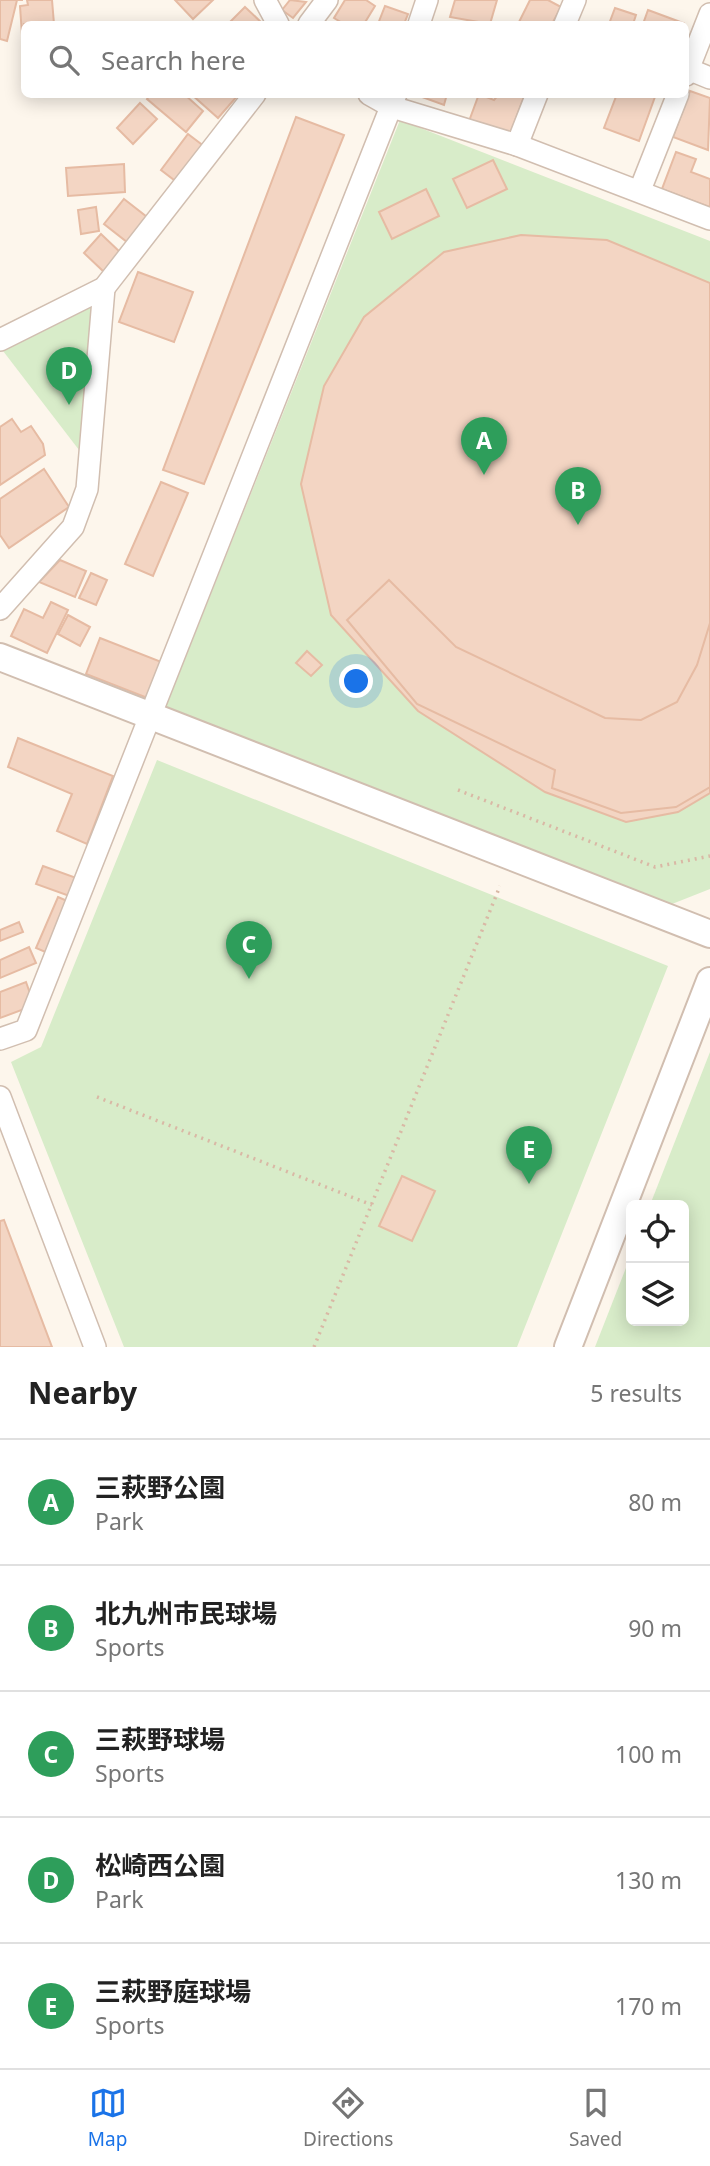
<!DOCTYPE html>
<html lang="en">
<head>
<meta charset="utf-8">
<style>
  :root { --surface:#fff; --page:#f6f6f6; --text:#222; --muted:#767676; --line:#e0e0e0; --accent:#1a73e8 }
  body { margin:0; font-family:"Noto Sans","Noto Sans JP",sans-serif; background:var(--page); color:var(--text) }
  .controls { position:absolute; right:21px; bottom:21px; display:grid; overflow:hidden; border-radius:10px; box-shadow:0 4px 18px #0003 }
  .controls button { width:63px; height:63px; display:grid; place-items:center; padding:0; border:0; border-bottom:2px solid var(--line); background:var(--surface); color:var(--text); font:35px sans-serif }
  .you { position:absolute; left:357px; top:682px; width:24px; height:24px; margin:-18px; border:5px solid #fff; border-radius:50%; background:#1a73e8; box-shadow:0 0 0 10px #1a73e833 }
  .badge { display:grid; place-items:center; width:46px; height:46px; border-radius:50%; background:var(--accent); color:#fff; font-size:23px; font-weight:700 }
  .pin { position:absolute; translate:-50% -58px; filter:drop-shadow(0 2px 4px #0008) }
  .pin::after { content:''; position:absolute; top:37px; width:24px; height:21px; background:inherit; clip-path:polygon(0 0,100% 0,50% 100%) }
  .list { margin:0; padding:0; list-style:none }
  h2 { display:flex; justify-content:space-between; align-items:center; height:91px; margin:0; padding:0 28px; font-size:30px }
  h2 small { font-size:23px; font-weight:400; color:var(--muted) }
  .list li { display:grid; grid-template-columns:46px 1fr auto; gap:21px; align-items:center; box-sizing:border-box; height:126px; padding:0 28px; border-top:2px solid var(--line) }
  .list b { display:block; font-size:26px; white-space:nowrap }
  .list p { margin:0; font-size:23px; white-space:nowrap; color:var(--muted) }
  .list em { font-size:23px; font-style:normal; color:var(--muted) }
  .icon { flex:none; width:38px; height:38px; fill:none; stroke:currentColor; stroke-width:2; stroke-linecap:round; stroke-linejoin:round }
  .map { position:relative; flex:none; width:710px; height:1347px; overflow:hidden }
  .search { position:absolute; background:var(--surface); box-shadow:0 4px 18px #0003; left:21px; right:21px; top:21px; height:77px; display:flex; align-items:center; gap:18px; box-sizing:border-box; padding:0 24px; border-radius:10px; color:var(--muted); font-size:26px }
  .sheet { height:721px; background:var(--surface) }
  nav { display:flex; justify-content:space-around; align-items:center; box-sizing:border-box; height:98px; border-top:2px solid var(--line); background:var(--surface); font-size:19px; color:var(--muted) }
  nav a { display:grid; justify-items:center; gap:4px }
  nav .on { color:var(--accent) }
  .map>svg:first-child { display:block }
  .green { fill:#d8ecc9 }
  .building { fill:#f3d5c3; stroke:#e6bba3; stroke-width:2 }
  .lines { fill:none; stroke-linecap:round; stroke-linejoin:round }
  .minor-casing { stroke:#d1beb0; stroke-width:24 }
  .tertiary-casing { stroke:#d1beb0; stroke-width:30 }
  .path { stroke:#d9b8a5; stroke-width:3.5; stroke-dasharray:2 5; stroke-linecap:butt }
  .minor { stroke:#fff; stroke-width:21 }
  .tertiary { stroke:#fff; stroke-width:26 }
</style>
</head>
<body>
<div class="map">
<svg width="710" height="1347" viewBox="0 0 710 1347">
  <rect width="100%" height="100%" fill="#fdf6ec"/>
  <!-- green -->
  <g class="green">
    <path d="M400 120 710 241V889L672 904 165 709Z"/>
    <path d="M104 288 89 463 0 347Z"/>
    <path d="M157 760 668 966 517 1347H124L11 1062 41 1047Z"/>
    <path d="M710 1052V1347H595L631 1255V1321H684V1205H650Z"/>
  </g>
  <!-- building -->
  <g class="building">
    <path d="M0 0H23H17L7 41 0 39Z"/>
    <path d="M27 0H52L54 24H24L22 35 20 6 28 5Z"/>
    <path d="M175 0H213L193 19Z"/>
    <path d="M290 0 306 2 293 18 282 10Z"/>
    <path d="M345 0H366L375 6 364 24H344L334 18Z"/>
    <path d="M455 0H497L490 24 450 17Z"/>
    <path d="M530 0H548L561 7 552 24H518Z"/>
    <path d="M385 6 408 14 404 24H378Z"/>
    <path d="M245 7 263 24H228Z"/>
    <path d="M615 8 636 15 633 24H609Z"/>
    <path d="M648 10 683 23 682 24H643Z"/>
    <path d="M690 91 710 98 708 150 673 137Z"/>
    <path d="M151 94H184L203 111 186 132 147 99Z"/>
    <path d="M191 94H239L218 118Z"/>
    <path d="M414 94H447L444 105Z"/>
    <path d="M479 94 494 100 499 94H525L508 140 468 124Z"/>
    <path d="M617 94H656L639 141 604 128Z"/>
    <path d="M140 103 157 119 133 144 117 128Z"/>
    <path d="M296 117 344 135 204 484 163 470Z"/>
    <path d="M188 134 205 147 178 183 161 170Z"/>
    <path d="M676 152 696 159 691 172 710 179V207L662 189Z"/>
    <path d="M493 160 507 189 467 208 453 179Z"/>
    <path d="M124 164 125 192 68 196 66 168Z"/>
    <path d="M426 189 439 216 392 239 379 212Z"/>
    <path d="M124 199 147 217 127 242 104 224Z"/>
    <path d="M96 207 99 231 81 234 78 210Z"/>
    <path d="M101 234 121 253 104 272 84 253Z"/>
    <path d="M521 235 607 240 710 283V793L678 812 626 822 545 792 418 711 331 615 301 484 324 386 364 317 444 252Z"/>
    <path d="M138 272 193 292 174 342 119 322Z"/>
    <path d="M12 419 21 432 31 426 43 444 45 455 0 485V427Z"/>
    <path d="M44 469 69 507 9 548 0 535V499Z"/>
    <path d="M161 482 188 493 153 576 125 564Z"/>
    <path d="M60 560 86 571 75 597 39 582Z"/>
    <path d="M91 573 107 580 96 605 79 598Z"/>
    <path d="M389 580 456 647 605 718 641 720 677 702 697 665 710 623V787L676 807 621 813 552 788 555 770 417 704 347 620Z"/>
    <path d="M51 602 68 610 47 653 11 636 24 609 43 618Z"/>
    <path d="M68 615 90 627 80 646 58 634Z"/>
    <path d="M100 638 164 663 150 699 86 674Z"/>
    <path d="M307 651 322 665 311 676 296 663Z"/>
    <path d="M18 738 113 776 87 844 57 831 72 794 8 767Z"/>
    <path d="M43 866 82 880 75 898 36 884Z"/>
    <path d="M58 897 72 903 50 954 36 948Z"/>
    <path d="M19 922 23 932 0 941V930Z"/>
    <path d="M29 947 36 963 0 978V960Z"/>
    <path d="M26 982 32 999 27 1008 0 1018V992Z"/>
    <path d="M402 1176 435 1191 412 1241 379 1226Z"/>
    <path d="M4 1220 52 1347H0V1221Z"/>
  </g>
  <g class="lines">
    <!-- minor casing -->
    <g class="minor-casing">
      <g id="minor">
        <path d="M265 0 278 24"/>
        <path d="M309 24 327 0"/>
        <path d="M419 24 427 0"/>
        <path d="M565 24 575 0"/>
        <path d="M688 69 710 78"/>
        <path d="M686 75 710 14"/>
        <path d="M369 94 392 107 517 145 710 219"/>
        <path d="M517 145 537 94"/>
        <path d="M640 190 678 94"/>
        <path d="M0 340 104 288 255 94"/>
        <path d="M0 609 73 527 87 489 104 288"/>
        <path d="M0 1039 26 1030 396 94"/>
        <path d="M0 1097 95 1347"/>
      </g>
    </g>
    <!-- tertiary casing -->
    <g class="tertiary-casing">
      <g id="tertiary">
        <path d="M0 657 710 934"/>
        <path d="M568 1347 710 981"/>
      </g>
    </g>
    <!-- path -->
    <g class="path">
      <path d="M458 790 655 867 710 856"/>
      <path d="M97 1097 372 1205"/>
      <path d="M314 1347 500 886"/>
    </g>
    <!-- minor -->
    <use href="#minor" class="minor"/>
    <!-- tertiary -->
    <use href="#tertiary" class="tertiary"/>
  </g>
</svg>
<div class="controls">
<button><svg class="icon" aria-label="locate" viewBox="0 0 24 24"><circle cx="12" cy="12" r="6"/><path d="M12 2v4M12 18v4M2 12h4M18 12h4"/></svg></button>
<button><svg class="icon" aria-label="layers" viewBox="0 0 24 24"><path d="M12 4l9 5-9 5-9-5zM3 14l9 5 9-5"/></svg></button>
</div>
<div class="you"></div>
<div class="pin badge" style="left:484px;top:475px;background:#2e9e5b">A</div>
<div class="pin badge" style="left:578px;top:525px;background:#2e9e5b">B</div>
<div class="pin badge" style="left:249px;top:979px;background:#2e9e5b">C</div>
<div class="pin badge" style="left:69px;top:405px;background:#2e9e5b">D</div>
<div class="pin badge" style="left:529px;top:1184px;background:#2e9e5b">E</div>
<div class="search"><svg class="icon" aria-label="search" viewBox="0 0 24 24"><circle cx="10" cy="10" r="6"/><path d="M15 15l6 6"/></svg>Search here</div>
</div>
<section class="sheet">
<h2>Nearby<small>5 results</small></h2>
<ul class="list">
<li><span class="badge" style="background:#2e9e5b">A</span><div><b>三萩野公園</b><p>Park</p></div><em>80 m</em></li>
<li><span class="badge" style="background:#2e9e5b">B</span><div><b>北九州市民球場</b><p>Sports</p></div><em>90 m</em></li>
<li><span class="badge" style="background:#2e9e5b">C</span><div><b>三萩野球場</b><p>Sports</p></div><em>100 m</em></li>
<li><span class="badge" style="background:#2e9e5b">D</span><div><b>松崎西公園</b><p>Park</p></div><em>130 m</em></li>
<li><span class="badge" style="background:#2e9e5b">E</span><div><b>三萩野庭球場</b><p>Sports</p></div><em>170 m</em></li>
</ul>
</section>
<nav>
<a class="on"><svg class="icon" aria-label="map" viewBox="0 0 24 24"><path d="M3 6l6-2 6 2 6-2v14l-6 2-6-2-6 2zM9 4v14M15 6v14"/></svg>Map</a>
<a><svg class="icon" aria-label="directions" viewBox="0 0 24 24"><path d="M12 3l9 9-9 9-9-9zM9 14v-3h6M13 9l2 2-2 2"/></svg>Directions</a>
<a><svg class="icon" aria-label="saved" viewBox="0 0 24 24"><path d="M7 4h10v16l-5-4-5 4z"/></svg>Saved</a>
</nav>
</body>
</html>
